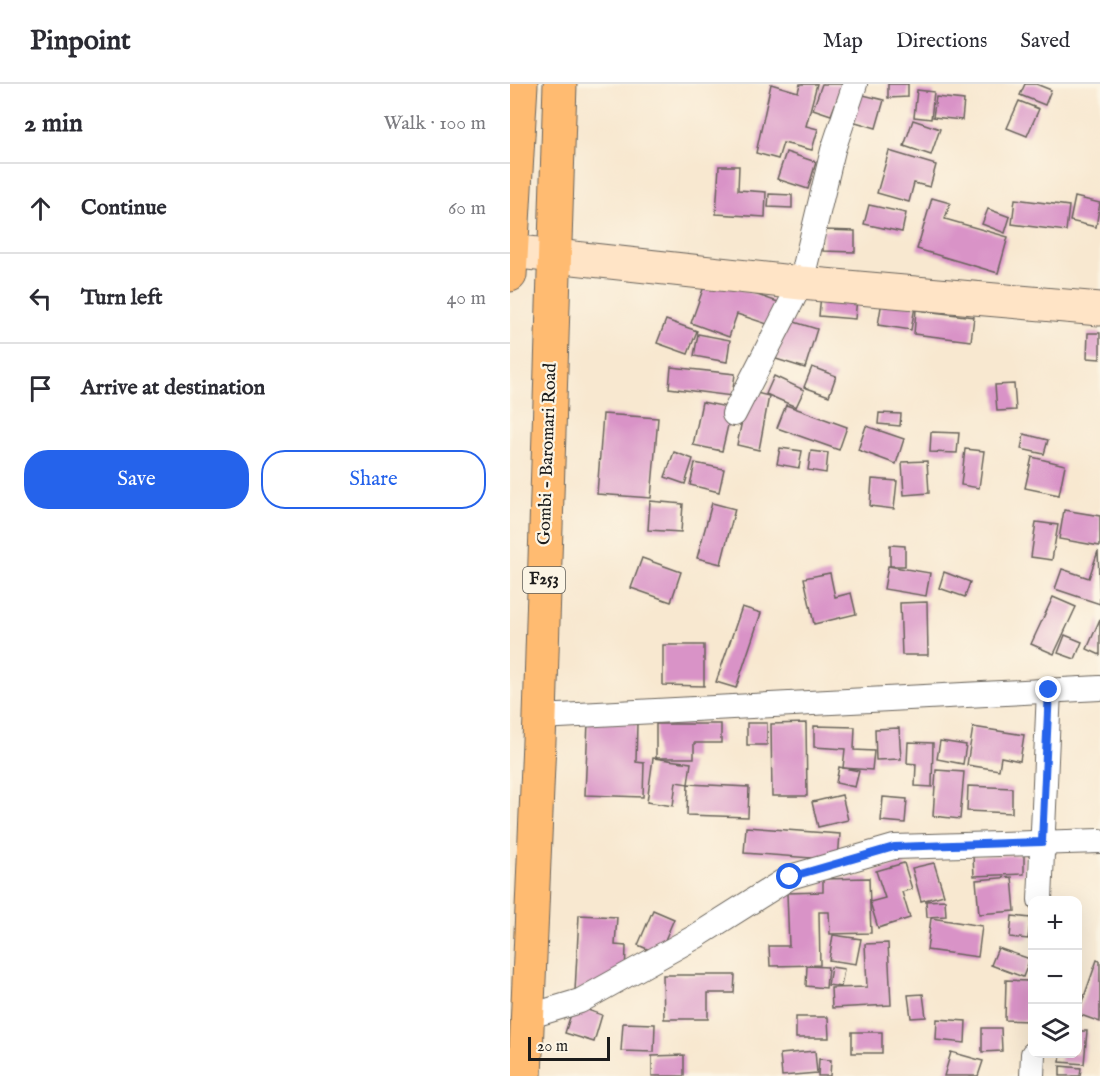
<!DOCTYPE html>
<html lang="en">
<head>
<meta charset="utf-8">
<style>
  :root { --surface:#fff; --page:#f2f2f3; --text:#2b2b33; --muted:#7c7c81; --line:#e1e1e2; --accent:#2563eb }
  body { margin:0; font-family:"IM FELL English",serif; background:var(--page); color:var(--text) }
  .controls { position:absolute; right:18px; bottom:18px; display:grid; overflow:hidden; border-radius:12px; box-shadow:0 6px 24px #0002 }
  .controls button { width:54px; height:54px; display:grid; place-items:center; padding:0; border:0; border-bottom:2px solid var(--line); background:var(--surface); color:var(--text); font:30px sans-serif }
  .scale { position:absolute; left:18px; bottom:15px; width:82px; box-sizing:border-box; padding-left:6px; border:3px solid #1c1c1c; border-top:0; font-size:16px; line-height:21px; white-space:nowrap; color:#1c1c1c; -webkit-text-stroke:4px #fcf5e5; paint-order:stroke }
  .stop { position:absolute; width:18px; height:18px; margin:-14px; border:4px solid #2563eb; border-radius:50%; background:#fff }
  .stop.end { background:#2563eb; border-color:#fff; box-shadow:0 2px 6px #0008 }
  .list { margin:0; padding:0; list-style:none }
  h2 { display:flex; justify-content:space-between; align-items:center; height:78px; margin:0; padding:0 24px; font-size:26px }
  h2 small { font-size:20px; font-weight:400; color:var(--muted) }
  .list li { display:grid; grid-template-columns:39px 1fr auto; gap:18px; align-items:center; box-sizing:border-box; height:90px; padding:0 24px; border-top:2px solid var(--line) }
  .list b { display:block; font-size:22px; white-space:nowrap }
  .list em { font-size:20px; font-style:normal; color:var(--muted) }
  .actions { display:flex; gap:12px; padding:18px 24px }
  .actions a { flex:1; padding:14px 0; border:2px solid var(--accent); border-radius:24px; text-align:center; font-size:21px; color:var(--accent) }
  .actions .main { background:var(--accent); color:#fff }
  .icon { flex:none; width:33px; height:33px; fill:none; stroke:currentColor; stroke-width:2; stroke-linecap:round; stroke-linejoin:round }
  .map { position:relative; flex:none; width:590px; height:992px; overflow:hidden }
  header { display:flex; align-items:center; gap:36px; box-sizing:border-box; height:84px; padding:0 30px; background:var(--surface); border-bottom:2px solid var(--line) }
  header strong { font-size:28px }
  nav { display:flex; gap:33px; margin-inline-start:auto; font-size:21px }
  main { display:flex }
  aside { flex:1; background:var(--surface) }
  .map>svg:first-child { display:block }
  .building { fill:#d993c7 }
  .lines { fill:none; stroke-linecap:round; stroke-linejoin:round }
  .street-casing { stroke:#69635b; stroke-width:26 }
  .secondary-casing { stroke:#69635b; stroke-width:35 }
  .primary-casing { stroke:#69635b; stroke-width:35 }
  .street { stroke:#fff; stroke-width:24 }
  .secondary { stroke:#ffe4c6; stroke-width:33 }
  .primary { stroke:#ffbb71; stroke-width:33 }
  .route { stroke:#2563eb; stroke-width:8 }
  .labels { text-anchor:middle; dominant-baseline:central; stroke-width:4.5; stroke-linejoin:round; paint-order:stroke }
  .shield { fill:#fcf5e5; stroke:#5f5d58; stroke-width:1.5 }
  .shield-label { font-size:16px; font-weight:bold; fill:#1c1c1c }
  .street-label { font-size:18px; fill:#1c1c1c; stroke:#fcf5e5 }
</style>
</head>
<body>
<header>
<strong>Pinpoint</strong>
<nav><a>Map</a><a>Directions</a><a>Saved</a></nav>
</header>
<main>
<aside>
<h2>2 min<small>Walk · 100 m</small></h2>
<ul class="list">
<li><svg class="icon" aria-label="ahead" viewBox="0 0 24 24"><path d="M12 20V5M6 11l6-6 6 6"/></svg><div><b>Continue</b></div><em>60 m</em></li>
<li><svg class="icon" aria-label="left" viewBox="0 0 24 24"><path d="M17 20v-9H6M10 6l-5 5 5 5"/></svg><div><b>Turn left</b></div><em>40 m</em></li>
<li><svg class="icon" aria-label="arrive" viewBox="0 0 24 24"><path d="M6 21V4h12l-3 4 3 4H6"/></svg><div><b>Arrive at destination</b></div></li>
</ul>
<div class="actions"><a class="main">Save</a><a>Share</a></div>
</aside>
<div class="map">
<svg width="590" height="992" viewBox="0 0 590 992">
  <rect width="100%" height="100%" fill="#fcf5e5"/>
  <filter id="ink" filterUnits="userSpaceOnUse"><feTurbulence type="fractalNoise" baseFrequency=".0167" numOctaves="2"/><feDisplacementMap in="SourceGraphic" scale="12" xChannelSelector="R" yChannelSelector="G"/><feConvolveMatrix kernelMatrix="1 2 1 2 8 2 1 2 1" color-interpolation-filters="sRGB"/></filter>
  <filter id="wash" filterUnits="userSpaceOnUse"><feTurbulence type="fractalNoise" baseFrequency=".008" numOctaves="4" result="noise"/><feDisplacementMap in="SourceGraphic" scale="24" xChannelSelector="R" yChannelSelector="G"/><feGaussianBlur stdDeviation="1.35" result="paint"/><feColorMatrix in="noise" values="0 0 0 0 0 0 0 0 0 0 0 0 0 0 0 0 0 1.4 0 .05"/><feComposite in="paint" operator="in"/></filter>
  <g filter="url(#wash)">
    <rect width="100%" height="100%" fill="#f8e8d0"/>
    <g id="blocks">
      <!-- building -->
      <g class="building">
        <path d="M261 0 288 8 290 0H307L296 42 308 45 302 66 273 59 268 75 246 69Z"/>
        <path d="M312 0H333L321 31 303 25Z"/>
        <path d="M378 0H398V13L378 14Z"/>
        <path d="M515 0H526L541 6 535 21 510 11Z"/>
        <path d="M407 6 424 8 421 35 404 33Z"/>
        <path d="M349 10 374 16 366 44 342 37Z"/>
        <path d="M426 13 454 16 452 36 423 33Z"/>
        <path d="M509 17 529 25 517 52 497 44Z"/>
        <path d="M403 36 430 45 421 71 394 62Z"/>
        <path d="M379 67 426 81 420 103 404 99 399 118 367 109Z"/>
        <path d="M276 68 306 78 298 105 267 95Z"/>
        <path d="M209 82H229L228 106 256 108 255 133 206 130Z"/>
        <path d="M259 110 282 111V124L258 123Z"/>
        <path d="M565 113 590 119 586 143 560 137Z"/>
        <path d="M422 114 440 119 435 135 498 153 488 189 407 165Z"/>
        <path d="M505 115 559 122 556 147 502 140Z"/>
        <path d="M359 121 396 129 392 148 354 140Z"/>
        <path d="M478 125 500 133 495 149 472 140Z"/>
        <path d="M313 146 345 147V168L313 167Z"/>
        <path d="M197 194 271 219 263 242 227 230 219 253 181 239Z"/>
        <path d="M311 210 347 214 345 235 309 232Z"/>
        <path d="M372 217 405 222 401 246 368 241Z"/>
        <path d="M406 226 464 233 461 257 404 250Z"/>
        <path d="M156 236 187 247 178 270 147 259Z"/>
        <path d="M278 236 307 245 295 284 266 275Z"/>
        <path d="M578 249H590V275L577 274Z"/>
        <path d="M188 250 220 256 217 278 184 272Z"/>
        <path d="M161 283 225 290 222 312 159 304Z"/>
        <path d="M302 283 326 292 319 312 294 303Z"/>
        <path d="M264 292 294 306 286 323 256 310Z"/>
        <path d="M504 300 506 326 487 327 485 301Z"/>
        <path d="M238 307 259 312 249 366 227 361Z"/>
        <path d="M192 318 222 324 212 367 183 361Z"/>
        <path d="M276 321 337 343 329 366 267 344Z"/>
        <path d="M369 329 391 330 390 342 368 340Z"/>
        <path d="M93 330 148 334 141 414 87 410Z"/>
        <path d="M356 342 394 355 386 380 348 366Z"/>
        <path d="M421 348 449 349 447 369 420 368Z"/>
        <path d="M514 350 538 356 534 370 511 365Z"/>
        <path d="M270 364 292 367 289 384 267 380Z"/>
        <path d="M455 365 474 367 469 404 451 401Z"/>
        <path d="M301 367 318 369 316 389 298 386Z"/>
        <path d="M164 368 183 375 175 400 155 393Z"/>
        <path d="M522 373 555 381 549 411 515 404Z"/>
        <path d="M417 377 419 409 394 411 392 378Z"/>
        <path d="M185 379 214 385 209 408 180 401Z"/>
        <path d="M362 395 387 397 384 425 360 422Z"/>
        <path d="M140 417 173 420 171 448 138 446Z"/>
        <path d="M202 419 225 425 211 480 187 474Z"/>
        <path d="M554 426 590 432V462L549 455Z"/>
        <path d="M526 438 548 441 542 476 521 473Z"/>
        <path d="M380 461 395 462V482H380Z"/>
        <path d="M588 467 590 520 545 505 552 485 579 494Z"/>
        <path d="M132 474 171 488 161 518 121 504Z"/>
        <path d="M378 482 420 489 416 512 374 505Z"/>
        <path d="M434 488 460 498 455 513 429 504Z"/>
        <path d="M320 489 325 513 341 509 346 530 304 540 294 494Z"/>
        <path d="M543 513 566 523 544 570 521 560Z"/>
        <path d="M417 518 418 571H392L390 519Z"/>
        <path d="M232 523 251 529 226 604 206 598Z"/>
        <path d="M590 535V571L577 565Z"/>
        <path d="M555 551 572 558 565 575 548 569Z"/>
        <path d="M153 561H194V602L153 601Z"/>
        <path d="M78 637 127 639 126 678 134 679 133 713 75 711Z"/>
        <rect x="237" y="639" width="20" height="22"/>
        <path d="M296 639 297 712H262L261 640Z"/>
        <path d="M146 640H211V659H184V674H146Z"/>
        <path d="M304 642 345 643 344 666 364 667 362 686 333 684 335 665 304 663Z"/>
        <path d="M463 643 514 651 510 677 491 673 489 686 457 681Z"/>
        <path d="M389 644 391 675 366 676 365 645Z"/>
        <path d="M430 657 456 661 453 680 427 675Z"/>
        <path d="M398 658 423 659 422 703 405 702 406 680 397 679Z"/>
        <path d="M143 674 181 679 178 700 166 698 163 722 137 718Z"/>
        <path d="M329 683 349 687 345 703 326 699Z"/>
        <path d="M426 686 454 688 450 735 423 732Z"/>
        <path d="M178 700 239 703 238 733 177 731Z"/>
        <path d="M458 702 502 704V729L457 727Z"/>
        <path d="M332 711 338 736 308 743 302 718Z"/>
        <path d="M373 713 397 715 395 739 371 737Z"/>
        <path d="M236 743 330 750 328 776 234 769Z"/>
        <path d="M514 771V790L464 792 463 772Z"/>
        <path d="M394 779 402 805 392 808 400 834 368 844 360 818 375 814 366 787Z"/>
        <path d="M424 779 434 811 411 817 402 784Z"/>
        <path d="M502 793 505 827 469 830 466 796Z"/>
        <path d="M359 794 361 849 320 850 319 828H309L310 881 260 882 259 862H279L277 809 313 808V795Z"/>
        <path d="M435 816 436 832 417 833 416 817Z"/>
        <path d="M143 826 164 835 149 870 128 861Z"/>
        <path d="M69 831 107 833 105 861 116 862 115 893 65 907Z"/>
        <path d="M502 832 521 834 518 855 500 853Z"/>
        <path d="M421 834 472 842 468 873 417 866Z"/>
        <path d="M323 851 351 855 346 880 319 876Z"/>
        <path d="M378 859 381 921 322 924 321 904 357 903 355 860Z"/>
        <path d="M488 864 520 875 513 893 481 881Z"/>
        <path d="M587 876 590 877V938L568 930Z"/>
        <path d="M297 882 318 883 316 904 296 902Z"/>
        <path d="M321 883 334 885 331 903 318 901Z"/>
        <path d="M153 891H225L224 909H198V935H154Z"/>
        <path d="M496 896 518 897V937L495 936Z"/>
        <path d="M413 910 416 933 401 934 398 911Z"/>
        <path d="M64 921 92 931 84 958 55 949Z"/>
        <path d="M286 933H318L319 954H286Z"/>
        <path d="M427 935 456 937 455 959 426 956Z"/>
        <path d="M113 939 145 940 144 968 111 967Z"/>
        <path d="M472 944H491L492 967 472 968Z"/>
        <path d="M568 947H577L574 980 550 978 551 970H568Z"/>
        <rect x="342" y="948" width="30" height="21"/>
        <path d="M305 967 307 989 272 992 270 970Z"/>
        <path d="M441 968 473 977 468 992H434Z"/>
        <path d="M174 971V992H142V972Z"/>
        <path d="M309 975 321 976 320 992H308Z"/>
        <path d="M550 982 571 984 570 992H550Z"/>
      </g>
    </g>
  </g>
  <g filter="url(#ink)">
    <use href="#blocks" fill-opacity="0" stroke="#69635b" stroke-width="1.5"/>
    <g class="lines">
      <!-- street casing -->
      <g class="street-casing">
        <g id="street">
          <path d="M224 330 291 199 323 66 345 0"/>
          <path d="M30 633 590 604"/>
          <path d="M530 816 539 606"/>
          <path d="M17 933 70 917 185 853 280 793 384 763 590 757"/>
          <path d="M522 992 523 970"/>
        </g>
      </g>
      <!-- secondary casing -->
      <g class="secondary-casing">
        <path id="secondary" d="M0 167 291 199 590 225"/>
      </g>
      <!-- primary casing -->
      <g class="primary-casing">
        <g id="primary">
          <path d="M0 191 11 0"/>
          <path d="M15 992 30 633 50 0"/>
        </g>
      </g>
      <!-- street -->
      <use href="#street" class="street"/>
      <!-- secondary -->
      <use href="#secondary" class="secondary"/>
      <!-- primary -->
      <use href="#primary" class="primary"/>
    </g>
  </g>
  <g class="lines" filter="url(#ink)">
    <!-- route -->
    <path class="route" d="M280 793 384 763 532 758 539 606"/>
  </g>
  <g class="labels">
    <!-- shield labels -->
    <rect class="shield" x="13" y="483" width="42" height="26" rx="4.5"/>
    <g class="shield-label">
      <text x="34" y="496">F253</text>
    </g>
    <!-- street labels -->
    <g class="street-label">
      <text transform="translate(38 370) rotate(-88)">Gombi - Baromari Road</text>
    </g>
  </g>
</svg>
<div class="controls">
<button>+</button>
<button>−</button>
<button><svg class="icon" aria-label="layers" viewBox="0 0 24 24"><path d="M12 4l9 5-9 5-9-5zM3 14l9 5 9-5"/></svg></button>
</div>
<div class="scale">20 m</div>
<div class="stop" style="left:280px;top:793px"></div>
<div class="stop end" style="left:539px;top:606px"></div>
</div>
</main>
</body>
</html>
